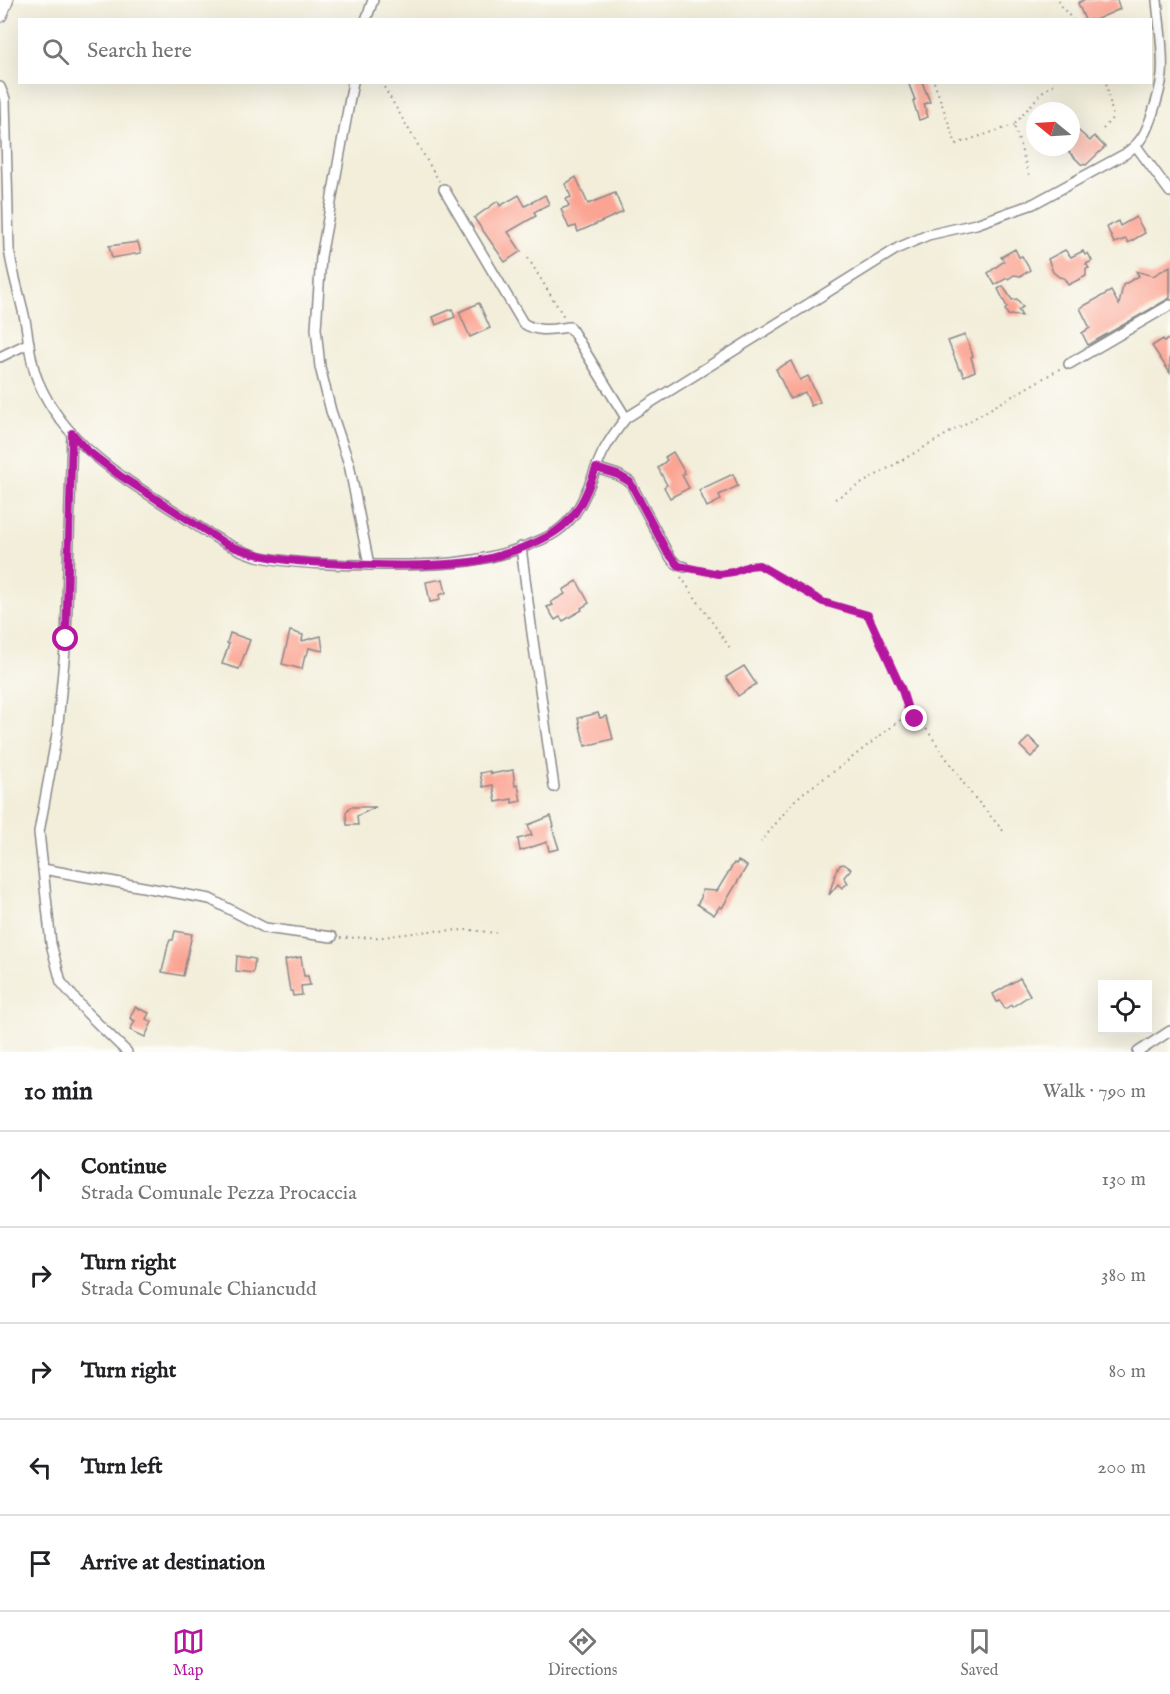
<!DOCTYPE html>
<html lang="en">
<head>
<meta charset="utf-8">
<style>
  :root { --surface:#fff; --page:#f6f6f6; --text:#202124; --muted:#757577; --line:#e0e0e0; --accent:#b5179e }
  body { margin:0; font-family:"IM FELL English",serif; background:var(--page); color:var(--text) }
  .controls { position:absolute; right:18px; bottom:18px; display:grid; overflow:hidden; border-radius:0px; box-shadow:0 6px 24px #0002 }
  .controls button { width:54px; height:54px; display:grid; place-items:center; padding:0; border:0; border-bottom:2px solid var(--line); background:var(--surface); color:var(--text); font:30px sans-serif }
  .compass { position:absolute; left:1026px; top:102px; width:54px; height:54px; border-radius:50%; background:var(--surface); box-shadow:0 6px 24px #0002; rotate:288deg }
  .stop { position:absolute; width:18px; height:18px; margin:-14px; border:4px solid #b5179e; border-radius:50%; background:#fff }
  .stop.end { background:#b5179e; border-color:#fff; box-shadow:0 2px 6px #0008 }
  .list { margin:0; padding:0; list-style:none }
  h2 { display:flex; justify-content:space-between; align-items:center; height:78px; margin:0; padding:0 24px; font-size:26px }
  h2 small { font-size:20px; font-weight:400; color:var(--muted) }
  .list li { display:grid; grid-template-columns:39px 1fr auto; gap:18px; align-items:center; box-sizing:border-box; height:96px; padding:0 24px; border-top:2px solid var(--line) }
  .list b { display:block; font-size:22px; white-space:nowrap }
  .list p { margin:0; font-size:20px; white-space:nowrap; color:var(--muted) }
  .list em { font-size:20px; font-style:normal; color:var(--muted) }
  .icon { flex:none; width:33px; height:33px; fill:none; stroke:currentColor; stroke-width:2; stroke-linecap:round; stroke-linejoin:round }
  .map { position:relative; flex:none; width:1170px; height:1052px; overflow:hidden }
  .search { position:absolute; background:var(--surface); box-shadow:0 6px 24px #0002; left:18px; right:18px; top:18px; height:66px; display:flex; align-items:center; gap:15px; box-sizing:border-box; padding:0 21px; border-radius:0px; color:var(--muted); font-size:22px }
  .sheet { height:558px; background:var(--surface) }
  nav { display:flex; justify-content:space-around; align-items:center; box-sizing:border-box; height:84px; border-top:2px solid var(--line); background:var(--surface); font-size:16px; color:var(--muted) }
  nav a { display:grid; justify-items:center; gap:3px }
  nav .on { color:var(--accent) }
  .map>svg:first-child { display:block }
  .building { fill:#fba493 }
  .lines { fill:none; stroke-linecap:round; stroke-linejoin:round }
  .minor-casing { stroke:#8a888a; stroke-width:12 }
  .secondary-casing { stroke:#8a888a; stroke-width:16 }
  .path { stroke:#8a888a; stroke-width:2; stroke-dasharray:1.5 4.5; stroke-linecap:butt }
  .minor { stroke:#fff; stroke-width:9 }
  .secondary { stroke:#fff; stroke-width:14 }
  .route { stroke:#b5179e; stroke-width:8 }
</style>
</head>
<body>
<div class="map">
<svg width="1170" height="1052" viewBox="0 0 1170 1052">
  <rect width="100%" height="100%" fill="#fdfcf7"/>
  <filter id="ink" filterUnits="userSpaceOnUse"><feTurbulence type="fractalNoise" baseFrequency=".0167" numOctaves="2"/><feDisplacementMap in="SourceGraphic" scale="12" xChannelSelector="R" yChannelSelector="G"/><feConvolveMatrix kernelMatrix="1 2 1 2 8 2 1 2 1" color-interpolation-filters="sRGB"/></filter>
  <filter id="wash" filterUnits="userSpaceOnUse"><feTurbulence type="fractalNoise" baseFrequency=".008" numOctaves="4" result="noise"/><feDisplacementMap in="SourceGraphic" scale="24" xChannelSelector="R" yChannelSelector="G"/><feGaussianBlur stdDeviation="1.35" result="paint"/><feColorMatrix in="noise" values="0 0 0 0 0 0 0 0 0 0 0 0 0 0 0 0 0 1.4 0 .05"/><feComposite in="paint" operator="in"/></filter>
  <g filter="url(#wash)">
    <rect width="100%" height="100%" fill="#f2eeda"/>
    <g id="blocks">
      <!-- building -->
      <g class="building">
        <path d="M1083 0H1117L1120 9 1095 20H1085L1078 3Z"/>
        <path d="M908 82H922L930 102 924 104 928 117 919 120 913 101 915 100Z"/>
        <path d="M1071 124 1090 141 1094 136 1105 147 1086 165 1081 164 1064 147H1071Z"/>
        <path d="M576 177 588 204 615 193 623 212 578 232 576 226 569 228 561 209 569 206 566 199 571 197 565 184Z"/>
        <path d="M519 195 525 206 545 195 549 204 534 212 536 216 508 232 521 251 505 262 474 218 498 201 500 206Z"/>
        <path d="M1136 217 1145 233 1128 243 1126 239 1114 243 1107 227 1118 221 1120 226Z"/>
        <path d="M138 242 141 253 112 258 109 246Z"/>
        <path d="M1015 249 1019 257 1022 256 1030 270 1021 276 1014 275 1008 279 1007 278 995 285 988 273 1004 261 1001 257Z"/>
        <path d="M1065 250 1071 257 1083 251 1085 255 1088 253 1092 261 1086 264 1089 268 1086 269V276L1068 285 1064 278 1059 277 1053 272 1048 259Z"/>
        <path d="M1170 266V298L1088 345 1082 333 1090 328 1080 308 1111 291 1119 305 1123 285 1139 276 1136 271 1153 276Z"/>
        <path d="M1003 286 1012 300 1017 299 1023 307 1018 310 1022 316 1008 315 1005 310 1007 307 998 289Z"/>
        <path d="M479 303 490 328 470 337 459 312Z"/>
        <path d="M452 309 455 317 436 325 433 317Z"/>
        <path d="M965 335 973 356 971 357 975 371 964 376 961 369H959L948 341Z"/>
        <path d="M1170 338V373L1152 346 1163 339 1164 342Z"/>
        <path d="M791 361 800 380 808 376 820 402 811 406 805 392 790 399 776 369Z"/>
        <path d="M673 452 685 473 682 475 689 488 670 498 664 487 667 485 658 468 667 460 665 457Z"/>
        <path d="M733 474 738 486 719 495 721 500 707 507 699 490Z"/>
        <path d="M443 579 446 593 439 595 440 600 430 602 426 582Z"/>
        <path d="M577 581 589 603 581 608 582 610 563 621 560 617 555 620 547 607 553 605 551 602 565 594 563 590Z"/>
        <path d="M290 631 303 635 302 641 321 636 323 651 309 648 307 655H305L302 669 282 664Z"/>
        <path d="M230 633 250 640 239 669 222 664 229 644 227 643Z"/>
        <path d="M744 666 756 684 738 696 726 677Z"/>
        <path d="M598 713 600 718 607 716 613 739 585 746 578 718Z"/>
        <path d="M1029 737 1040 748 1031 757 1020 746Z"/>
        <path d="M513 770 515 786 518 785 521 801 512 803V799L496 802 493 785 483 787 480 773 490 771 491 774Z"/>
        <path d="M350 807H376L357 816 358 825H347L346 812Z"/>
        <path d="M551 816 554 826 552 827 559 849 549 851 547 842 520 851 518 839 532 835 528 825Z"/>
        <path d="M738 861 747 866 722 908 720 906 714 915 697 904 701 898 702 890 717 891 734 863 736 864Z"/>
        <path d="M844 864 851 869 844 877 848 883 842 888 838 884 829 895 837 868 838 869 840 865Z"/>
        <path d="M175 931 192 934 183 976 162 972 168 945 170 940H173Z"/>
        <path d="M237 956 255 959 253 973 236 971Z"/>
        <path d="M301 957 304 976H308L310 985 301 986 302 995 293 996 292 991H290L285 960Z"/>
        <path d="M1020 978 1030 995 1012 1007 1011 1005 1005 1009 1000 1001 997 1002 993 994Z"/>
        <path d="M135 1007 149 1013 146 1019 152 1022 145 1037 130 1030 135 1021 130 1018Z"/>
      </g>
    </g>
  </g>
  <g filter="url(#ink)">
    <use href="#blocks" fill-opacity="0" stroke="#8a888a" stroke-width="1.5"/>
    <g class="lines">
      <!-- minor casing -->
      <g class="minor-casing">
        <g id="minor">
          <path d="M366 20 373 0"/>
          <path d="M353 82 321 257 316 328 320 367 331 411 349 464 369 565"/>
          <path d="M0 87 5 99 9 249C12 271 19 293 24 315 29 337 29 360 38 381 64 444 124 479 178 513 203 530 228 548 257 556 296 565 349 565 389 565 434 565 475 564 518 549 532 544 544 540 556 532 584 513 589 481 603 452 610 439 617 429 626 418L898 248 928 235 976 224 1033 204 1125 154C1143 141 1146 132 1153 112 1157 100 1161 88 1162 75 1164 50 1159 25 1157 0"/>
          <path d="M1136 146 1170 192"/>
          <path d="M444 189 523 323C538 333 553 329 570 327L626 418"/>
          <path d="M0 357 29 343"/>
          <path d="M1069 364 1170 305"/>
          <path d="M72 433 66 639 57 734 39 832 51 944 61 982 87 1013 127 1052"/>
          <path d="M596 468 618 475 630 482 667 552C672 560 675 565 685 567"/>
          <path d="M521 547 532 633 554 787"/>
          <path d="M43 869 210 899 265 928 332 937"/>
          <path d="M1138 1052 1170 1031"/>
        </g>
      </g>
      <!-- secondary casing -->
      <g class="secondary-casing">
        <path id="secondary" d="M0 15 6 0"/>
      </g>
      <!-- path -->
      <g class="path">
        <path d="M1059 0 1061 6 1073 20"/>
        <path d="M381 82 439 181"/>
        <path d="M934 82 956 144 1014 125"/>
        <path d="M1103 129 1113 117 1106 82"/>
        <path d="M1029 175 1014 125 1042 92 1057 82"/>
        <path d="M528 258 564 317"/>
        <path d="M835 499 1061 368"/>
        <path d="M695 569C709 572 721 575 735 572 743 569 750 566 759 565L823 602 868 615 902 690 910 716 899 721 836 770 803 793 794 801 761 842"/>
        <path d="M681 577 730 648"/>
        <path d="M910 716 915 719 918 717 969 791 1005 833"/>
        <path d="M340 938 383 937 429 931 470 930 496 933"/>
      </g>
      <!-- minor -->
      <use href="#minor" class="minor"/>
      <!-- secondary -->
      <use href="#secondary" class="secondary"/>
    </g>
  </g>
  <g class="lines" filter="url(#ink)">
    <!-- route -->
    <path class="route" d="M66 639 72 433 88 451 119 475 226 544C265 561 305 562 347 564 388 566 429 567 470 562 493 559 536 545 555 532 578 517 587 493 596 468L618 475 630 482 667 552 679 566 719 574 733 572 749 566 759 565 823 602 868 615 902 690 910 716 915 719"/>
  </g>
</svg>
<div class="controls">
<button><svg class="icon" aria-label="locate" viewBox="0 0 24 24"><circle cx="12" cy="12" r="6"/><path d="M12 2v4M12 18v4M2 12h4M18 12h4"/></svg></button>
</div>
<svg class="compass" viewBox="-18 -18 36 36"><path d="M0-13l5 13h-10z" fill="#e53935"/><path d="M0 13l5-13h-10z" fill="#757577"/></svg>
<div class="stop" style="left:66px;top:639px"></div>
<div class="stop end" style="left:915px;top:719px"></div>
<div class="search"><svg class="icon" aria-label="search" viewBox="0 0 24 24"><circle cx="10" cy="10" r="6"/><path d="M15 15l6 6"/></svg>Search here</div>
</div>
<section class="sheet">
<h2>10 min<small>Walk · 790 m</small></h2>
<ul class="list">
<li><svg class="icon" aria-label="ahead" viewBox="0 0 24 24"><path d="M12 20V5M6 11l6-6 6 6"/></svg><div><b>Continue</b><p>Strada Comunale Pezza Procaccia</p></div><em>130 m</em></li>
<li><svg class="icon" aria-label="right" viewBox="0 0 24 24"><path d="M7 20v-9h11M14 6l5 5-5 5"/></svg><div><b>Turn right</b><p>Strada Comunale Chiancudd</p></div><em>380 m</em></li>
<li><svg class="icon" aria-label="right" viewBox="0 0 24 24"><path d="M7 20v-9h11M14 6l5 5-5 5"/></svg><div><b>Turn right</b></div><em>80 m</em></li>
<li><svg class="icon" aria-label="left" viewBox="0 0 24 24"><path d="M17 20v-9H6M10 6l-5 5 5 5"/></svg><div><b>Turn left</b></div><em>200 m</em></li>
<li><svg class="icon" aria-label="arrive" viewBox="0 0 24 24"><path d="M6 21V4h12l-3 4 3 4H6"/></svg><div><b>Arrive at destination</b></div></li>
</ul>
</section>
<nav>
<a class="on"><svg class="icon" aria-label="map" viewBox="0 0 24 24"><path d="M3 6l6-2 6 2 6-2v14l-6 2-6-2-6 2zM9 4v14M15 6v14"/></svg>Map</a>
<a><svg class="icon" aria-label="directions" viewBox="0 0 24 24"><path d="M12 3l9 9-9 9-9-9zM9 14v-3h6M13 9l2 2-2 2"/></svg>Directions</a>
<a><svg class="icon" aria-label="saved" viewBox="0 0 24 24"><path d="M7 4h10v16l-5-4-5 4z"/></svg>Saved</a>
</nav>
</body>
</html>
